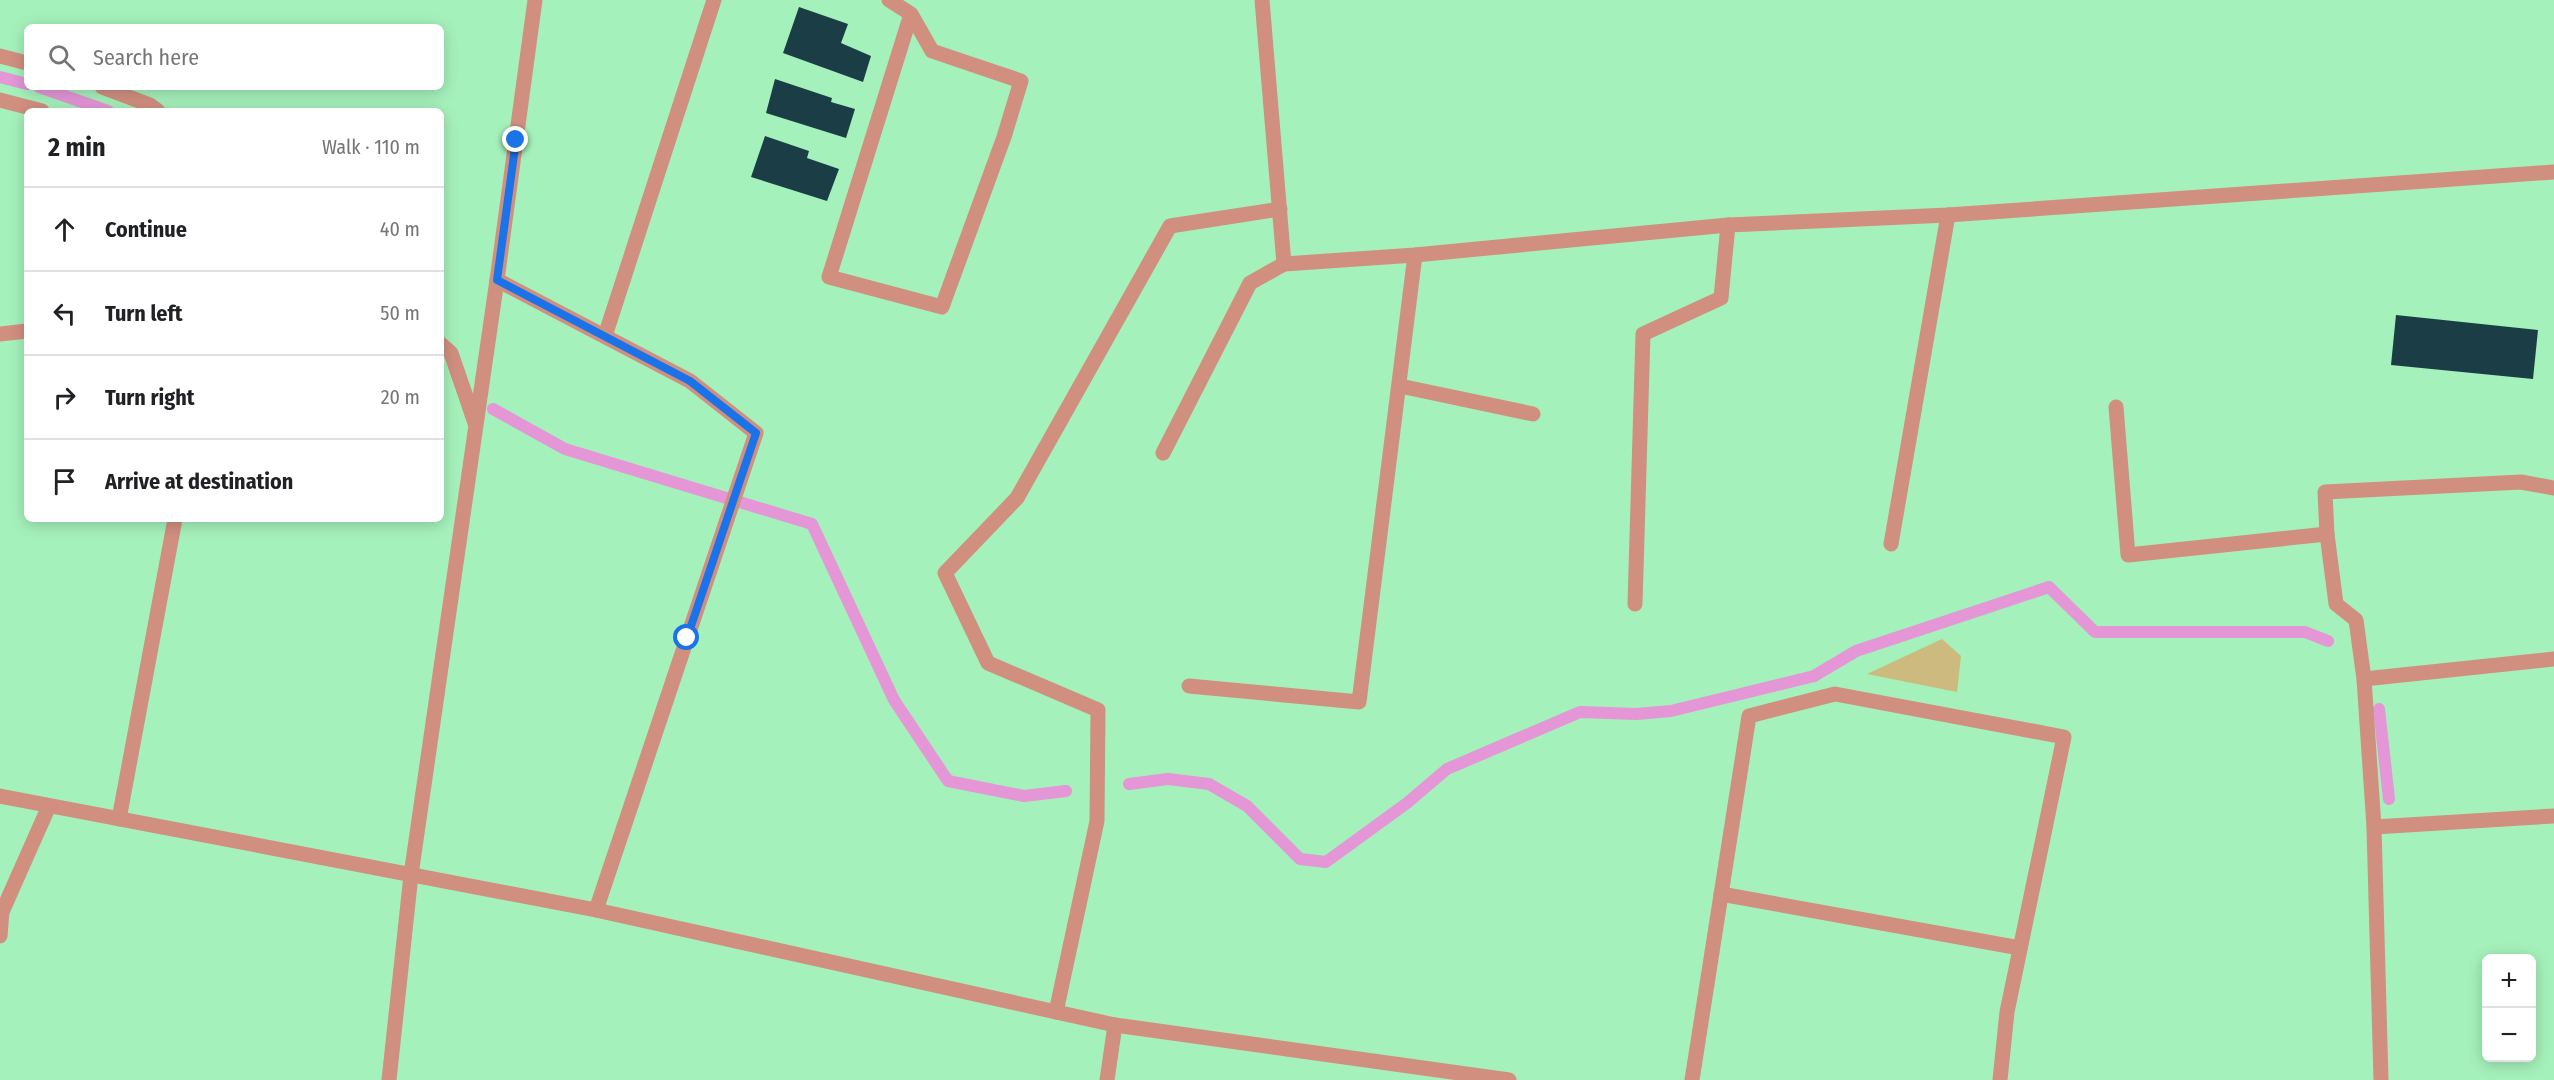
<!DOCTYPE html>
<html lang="en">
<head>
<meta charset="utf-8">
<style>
  :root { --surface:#fff; --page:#f6f6f6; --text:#202124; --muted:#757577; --line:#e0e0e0 }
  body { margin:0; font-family:"Fira Sans Condensed",sans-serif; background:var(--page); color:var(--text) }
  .controls { position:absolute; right:18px; bottom:18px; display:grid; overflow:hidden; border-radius:9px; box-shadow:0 3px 15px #0003 }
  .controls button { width:54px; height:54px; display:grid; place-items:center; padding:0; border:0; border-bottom:2px solid var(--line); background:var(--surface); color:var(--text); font:30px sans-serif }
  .stop { position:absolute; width:18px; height:18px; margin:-14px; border:4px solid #1a73e8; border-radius:50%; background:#fff }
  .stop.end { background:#1a73e8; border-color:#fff; box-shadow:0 2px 6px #0008 }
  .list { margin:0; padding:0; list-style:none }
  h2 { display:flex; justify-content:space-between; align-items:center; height:78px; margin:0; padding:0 24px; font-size:26px }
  h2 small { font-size:20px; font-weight:400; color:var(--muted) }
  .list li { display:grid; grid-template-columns:39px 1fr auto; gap:18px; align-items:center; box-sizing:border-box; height:84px; padding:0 24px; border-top:2px solid var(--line) }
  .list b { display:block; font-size:22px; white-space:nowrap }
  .list em { font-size:20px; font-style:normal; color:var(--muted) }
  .icon { flex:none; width:33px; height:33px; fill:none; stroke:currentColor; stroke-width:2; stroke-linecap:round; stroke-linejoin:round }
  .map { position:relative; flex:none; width:2554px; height:1080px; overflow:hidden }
  .search { position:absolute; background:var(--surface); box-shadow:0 3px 15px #0003; left:24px; top:24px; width:420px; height:66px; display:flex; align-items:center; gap:15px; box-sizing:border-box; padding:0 21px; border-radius:9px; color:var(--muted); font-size:22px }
  .panel { position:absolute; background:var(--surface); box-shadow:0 3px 15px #0003; left:24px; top:108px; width:420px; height:414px; border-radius:9px }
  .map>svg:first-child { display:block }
  .green { fill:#ccba7f }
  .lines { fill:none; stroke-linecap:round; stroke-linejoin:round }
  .stream { stroke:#e496d7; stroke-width:12 }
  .building { fill:#1b3e46 }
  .service { stroke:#d18f80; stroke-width:15 }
  .minor { stroke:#d18f80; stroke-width:15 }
  .route { stroke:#1a73e8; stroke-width:8 }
</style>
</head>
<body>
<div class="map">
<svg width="2554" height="1080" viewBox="0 0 2554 1080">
  <rect width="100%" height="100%" fill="#a5f1bb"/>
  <!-- green -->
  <path class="green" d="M1942 639 1961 656 1957 692 1867 674Z"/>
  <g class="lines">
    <!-- stream -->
    <g class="stream">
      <path d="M0 77 27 84"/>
      <path d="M39 87 108 111"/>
      <path d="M493 409 565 449 812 524 894 700 948 781 1024 796 1066 791"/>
      <path d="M2379 709 2389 799"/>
      <path d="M1129 784 1168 779 1209 784 1247 806 1300 859 1326 862 1407 803 1447 769 1580 712 1636 714 1671 711 1814 676 1856 651 2049 587 2095 632H2305L2328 641"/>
    </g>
  </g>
  <!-- building -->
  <g class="building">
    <path d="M799 7 848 24 841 43 871 56 863 82 783 53Z"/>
    <path d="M775 79 832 98 831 102 855 109 846 138 766 113Z"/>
    <path d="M765 136 809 151 807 158 839 169 827 201 751 177Z"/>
    <path d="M2396 315 2538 330 2533 379 2391 365Z"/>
  </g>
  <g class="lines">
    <!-- service -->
    <g class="service">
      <path d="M0 334 27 331"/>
      <path d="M605 336 714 0"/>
      <path d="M1400 386 1533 414"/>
      <path d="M2116 407 2128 555 2327 534"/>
      <path d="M1163 453 1250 283 1284 264"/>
      <path d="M1635 604 1643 334 1721 298 1728 225"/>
      <path d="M1189 686 1359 702 1415 255"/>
      <path d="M119 819 175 519"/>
    </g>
    <!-- minor -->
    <g class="minor">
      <path d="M889 0 911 14 932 51 1021 81 1004 137 942 307 829 277 911 14"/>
      <path d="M1262 0 1284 264 1415 255 1728 225 1948 215 2554 172"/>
      <path d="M0 56 27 63"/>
      <path d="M102 87 150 105 158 111"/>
      <path d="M0 100 42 111"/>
      <path d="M497 280 690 381 756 433 596 910"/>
      <path d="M441 344 451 353 475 423"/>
      <path d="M1891 544 1948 215"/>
      <path d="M2364 679 2356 620 2336 604 2327 534 2325 492 2521 482 2554 488"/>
      <path d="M0 796 596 910 1115 1025 1509 1080"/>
      <path d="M2374 827 2554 816"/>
      <path d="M1721 894 2020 948"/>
      <path d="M0 936 2 912 49 806"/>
      <path d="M1056 1012 1097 821 1098 710 988 663 945 573 1017 498 1170 226 1280 209"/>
      <path d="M389 1080 411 875 497 280 535 0"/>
      <path d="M1107 1080 1115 1025"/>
      <path d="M1692 1080 1749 716 1835 694 2064 737 2007 1012 2000 1080"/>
      <path d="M2381 1080 2374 827 2364 679 2554 659"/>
    </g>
  </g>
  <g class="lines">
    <!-- route -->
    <path class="route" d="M516 140 497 280 690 381 756 433 687 638"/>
  </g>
</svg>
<div class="controls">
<button>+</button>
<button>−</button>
</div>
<div class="stop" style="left:687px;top:638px"></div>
<div class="stop end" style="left:516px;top:140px"></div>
<div class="search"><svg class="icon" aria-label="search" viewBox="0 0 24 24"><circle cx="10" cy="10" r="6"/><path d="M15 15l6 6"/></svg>Search here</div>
<section class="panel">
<h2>2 min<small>Walk · 110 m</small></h2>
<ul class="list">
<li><svg class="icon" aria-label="ahead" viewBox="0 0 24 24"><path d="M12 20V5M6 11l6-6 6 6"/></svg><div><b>Continue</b></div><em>40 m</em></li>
<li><svg class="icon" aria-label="left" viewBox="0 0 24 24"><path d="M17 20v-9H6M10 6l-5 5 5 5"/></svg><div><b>Turn left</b></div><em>50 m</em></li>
<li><svg class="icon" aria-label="right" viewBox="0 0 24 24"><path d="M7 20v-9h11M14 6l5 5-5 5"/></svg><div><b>Turn right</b></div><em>20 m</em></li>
<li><svg class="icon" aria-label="arrive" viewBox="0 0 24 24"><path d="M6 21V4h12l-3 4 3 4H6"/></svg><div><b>Arrive at destination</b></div></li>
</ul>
</section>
</div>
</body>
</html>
